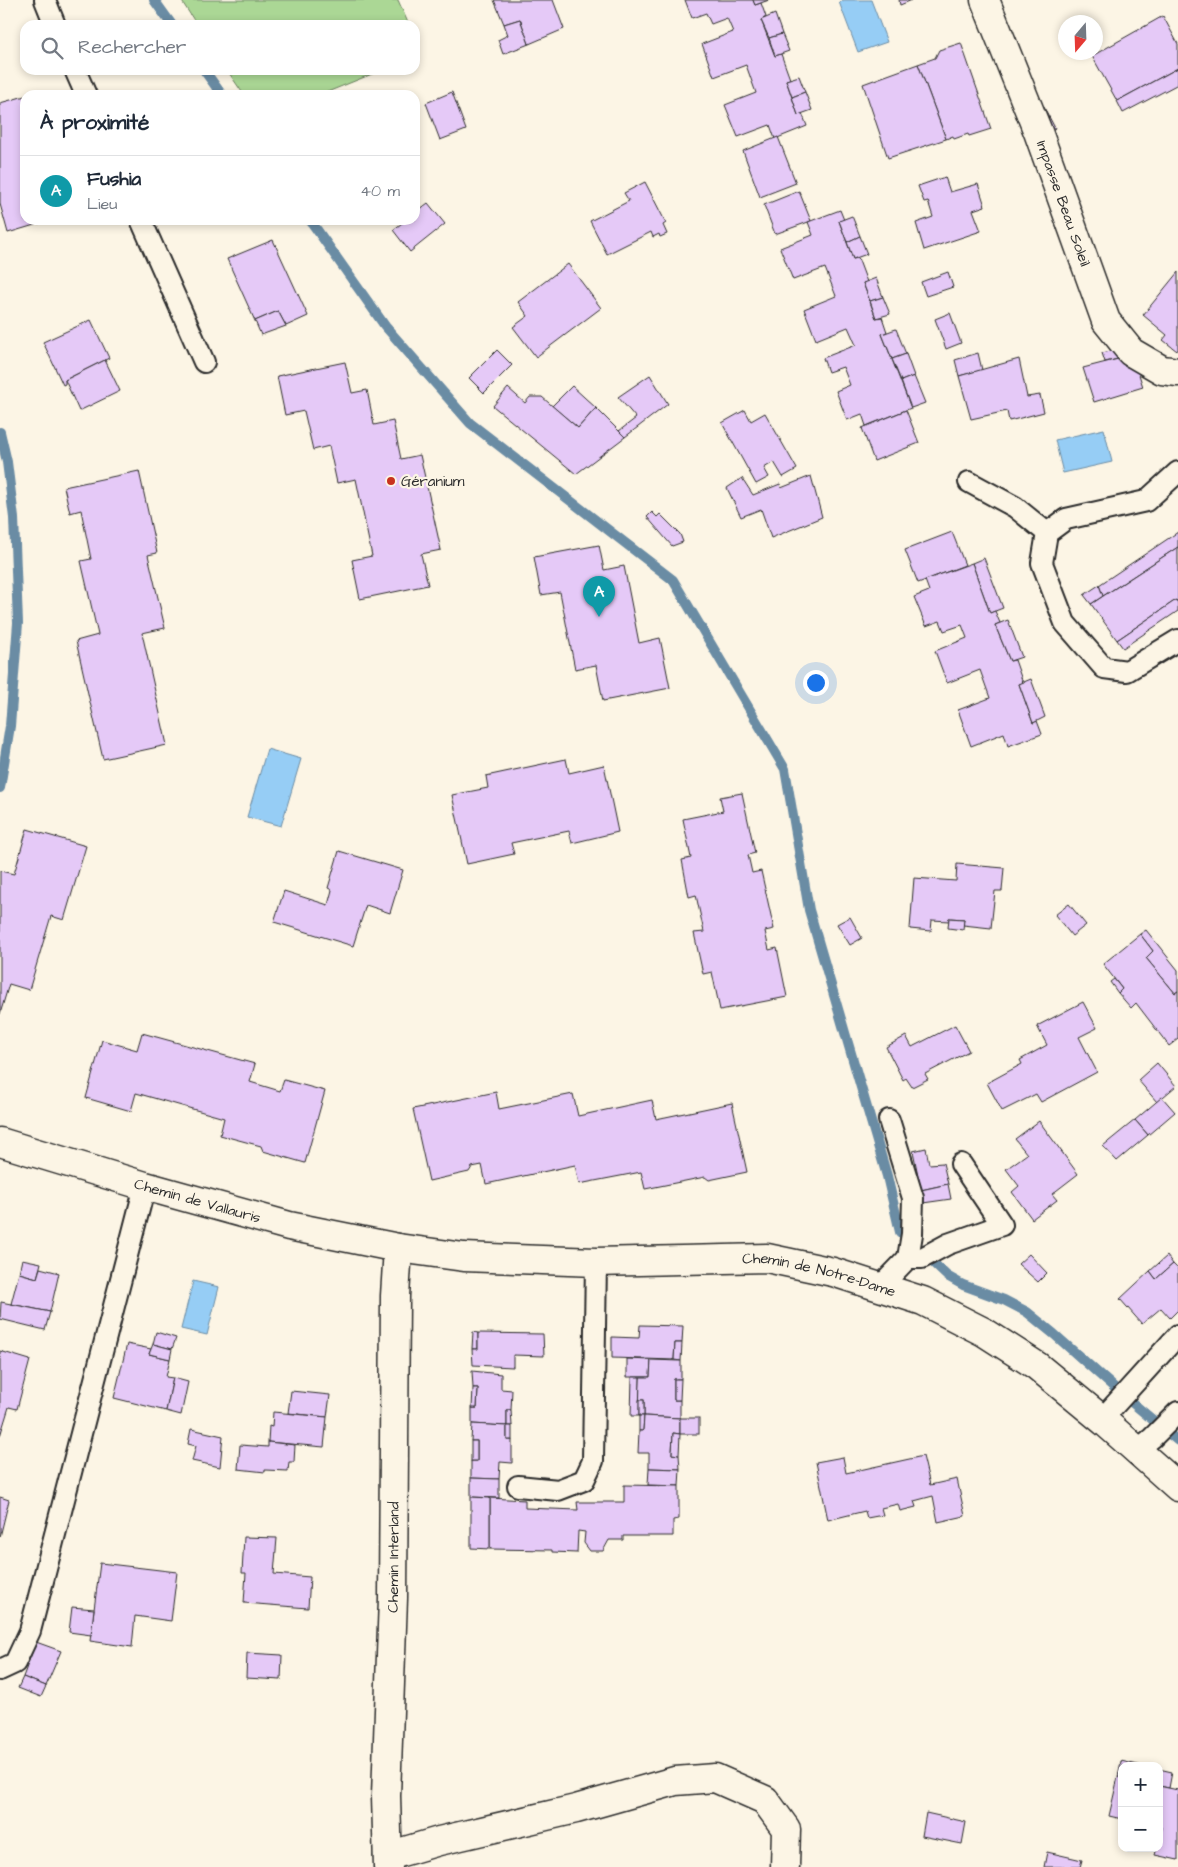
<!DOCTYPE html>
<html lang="fr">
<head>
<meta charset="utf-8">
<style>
  :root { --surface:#fff; --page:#f6f6f7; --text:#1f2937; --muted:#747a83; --line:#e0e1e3; --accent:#0b8043 }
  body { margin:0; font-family:"Architects Daughter",sans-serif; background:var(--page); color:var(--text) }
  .controls { position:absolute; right:15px; bottom:15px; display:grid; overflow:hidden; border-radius:10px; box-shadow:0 2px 8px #0003 }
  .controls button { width:45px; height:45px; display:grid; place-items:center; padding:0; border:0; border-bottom:1px solid var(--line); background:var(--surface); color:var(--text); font:25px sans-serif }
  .compass { position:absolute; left:1058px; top:15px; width:45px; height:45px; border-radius:50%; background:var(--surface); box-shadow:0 2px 8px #0003; rotate:199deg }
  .you { position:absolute; left:815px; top:682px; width:18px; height:18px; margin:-12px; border:4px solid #fff; border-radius:50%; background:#1a73e8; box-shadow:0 0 0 8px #1a73e833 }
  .badge { display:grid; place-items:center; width:32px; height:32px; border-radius:50%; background:var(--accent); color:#fff; font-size:16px; font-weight:700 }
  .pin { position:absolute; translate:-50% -41px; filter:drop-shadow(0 1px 2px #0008) }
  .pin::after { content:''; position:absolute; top:26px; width:18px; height:15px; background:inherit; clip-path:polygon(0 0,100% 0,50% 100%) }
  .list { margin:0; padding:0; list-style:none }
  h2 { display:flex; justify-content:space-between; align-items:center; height:65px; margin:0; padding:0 20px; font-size:21px }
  h2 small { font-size:16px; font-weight:400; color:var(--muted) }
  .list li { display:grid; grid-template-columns:32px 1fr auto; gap:15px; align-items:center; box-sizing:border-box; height:70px; padding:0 20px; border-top:1px solid var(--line) }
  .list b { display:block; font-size:19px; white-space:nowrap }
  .list p { margin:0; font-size:16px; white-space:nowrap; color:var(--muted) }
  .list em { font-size:16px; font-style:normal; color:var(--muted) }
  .icon { flex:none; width:28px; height:28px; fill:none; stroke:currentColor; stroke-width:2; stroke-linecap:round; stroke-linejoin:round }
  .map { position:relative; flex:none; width:1178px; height:1867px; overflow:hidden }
  .search { position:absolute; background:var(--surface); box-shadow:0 2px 8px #0003; left:20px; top:20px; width:400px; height:55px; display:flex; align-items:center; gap:12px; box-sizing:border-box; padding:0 18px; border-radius:15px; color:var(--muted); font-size:19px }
  .panel { position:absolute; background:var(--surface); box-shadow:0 2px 8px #0003; left:20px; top:90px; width:400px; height:135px; border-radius:15px }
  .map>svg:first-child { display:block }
  .green { fill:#abd795; stroke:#6b8160 }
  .water { fill:#96cdf5; stroke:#6b8ca4 }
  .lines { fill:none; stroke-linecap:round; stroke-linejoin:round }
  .stream { stroke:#6b8ca4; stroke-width:10 }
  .building { fill:#e5c9f7; stroke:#2b2b2b }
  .service-casing { stroke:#2b2b2b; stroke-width:24 }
  .minor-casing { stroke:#2b2b2b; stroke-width:31 }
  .service { stroke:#fcf5e5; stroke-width:20 }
  .minor { stroke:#fcf5e5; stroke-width:28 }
  .poi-dot { fill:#c8321e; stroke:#fcf5e5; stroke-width:2 }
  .labels { text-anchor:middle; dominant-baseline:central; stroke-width:4.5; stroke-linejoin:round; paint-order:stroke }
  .street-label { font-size:15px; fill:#2b2b2b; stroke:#fcf5e5 }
  .poi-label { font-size:15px; fill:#2b2b2b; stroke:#fcf5e5; text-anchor:start }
</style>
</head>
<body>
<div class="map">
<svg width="1178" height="1867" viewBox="0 0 1178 1867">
  <rect width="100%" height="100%" fill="#fcf5e5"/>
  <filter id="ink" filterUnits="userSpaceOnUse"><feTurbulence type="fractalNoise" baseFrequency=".02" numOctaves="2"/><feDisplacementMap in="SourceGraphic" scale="10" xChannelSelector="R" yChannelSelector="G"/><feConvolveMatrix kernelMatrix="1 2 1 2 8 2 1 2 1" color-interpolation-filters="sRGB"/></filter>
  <g filter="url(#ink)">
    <!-- green -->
    <g class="green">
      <path d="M181 0H398L409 25H197Z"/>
      <path d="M227 70H382L320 95H244Z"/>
    </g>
    <!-- water -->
    <g class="water">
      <path d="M844 0H871L887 42 858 52 839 2Z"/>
      <path d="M1104 429 1112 462 1063 473 1055 440Z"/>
      <path d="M267 749 301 759 281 826 247 817Z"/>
      <path d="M193 1281 219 1287 207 1335 181 1329Z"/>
    </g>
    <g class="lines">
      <!-- stream -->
      <g class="stream">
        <path d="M154 0 172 25"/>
        <path d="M204 70 222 95"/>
        <path d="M310 220 385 326 470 423 673 580 785 769 809 910 887 1176 900 1232 911 1242"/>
        <path d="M0 432 7 462 14 518 18 623 10 726 0 788"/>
        <path d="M924 1254 947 1276 963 1285 1004 1300 1027 1312 1054 1334 1117 1390 1178 1441"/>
      </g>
    </g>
    <!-- building -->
    <g class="building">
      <path d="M494 0H553L564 29 529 44 520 19 504 24Z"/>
      <path d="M685 0H753L755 5 761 3 766 17 761 20 775 56 781 54 790 79 786 80 798 115 802 113 807 126 775 139 770 125 738 137 725 105 756 93 746 65 714 77 702 44 733 32 727 18 711 24 706 13 692 18Z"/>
      <path d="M753 0H769L755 5Z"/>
      <path d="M899 0H912L900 5Z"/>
      <path d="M775 14 782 34 769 38 761 20Z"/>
      <path d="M1163 16 1178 44V68L1117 101 1092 56Z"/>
      <path d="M520 19 529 44 503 54 498 40 508 35 504 24Z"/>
      <path d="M782 34 789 51 775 56 769 38Z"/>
      <path d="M961 43 991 129 969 136 968 134 954 139 953 136 946 139 918 64 935 58 939 50Z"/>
      <path d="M918 64 946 139 888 158 863 84Z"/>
      <path d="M1178 68V84L1123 113 1117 101Z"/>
      <path d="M799 76 805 92 792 97 786 80Z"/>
      <path d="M452 92 466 130 440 140 426 103Z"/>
      <path d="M805 92 812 110 798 115 792 97Z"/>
      <path d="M25 96V220H51L8 233 0 204V103Z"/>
      <path d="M1046 111 1055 128 1049 132 1038 113Z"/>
      <path d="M778 137 796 183 760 197 743 151Z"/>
      <path d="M945 177 950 192 978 184 985 206 973 210 981 231 924 250 916 223 933 217 928 201 924 202 918 186Z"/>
      <path d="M645 182 666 223 663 225 667 234 660 237 659 234 653 237 651 232 607 254 590 221 629 201 624 193Z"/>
      <path d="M799 191 811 221 775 234 764 205Z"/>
      <path d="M428 203 445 224 410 252 393 230 406 220H415V213Z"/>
      <path d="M840 210 844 220 839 221 853 259 858 258 867 282 863 283 876 318 882 317 887 332 882 334 911 408 866 426 862 414 847 420 836 391 850 385 843 367 828 372 823 358 856 345 848 327 816 340 804 309 836 296 825 268 793 280 780 248 813 235 808 222Z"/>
      <path d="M852 216 860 236 847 242 839 221Z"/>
      <path d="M860 236 867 254 853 259 847 242Z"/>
      <path d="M273 240 308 316 286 326 278 311 255 321 227 259Z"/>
      <path d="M568 264 601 308 536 357 513 327 528 316 518 302Z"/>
      <path d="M948 272 953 287 926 296 921 282Z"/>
      <path d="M1178 272V349L1177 351 1163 340 1167 335 1143 315Z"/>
      <path d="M876 278 883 297 870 301 863 283Z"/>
      <path d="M883 297 890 314 876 318 870 301Z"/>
      <path d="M278 311 286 326 261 335 255 321Z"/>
      <path d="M950 313 961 343 946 349 935 319Z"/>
      <path d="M91 320 109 358 65 380V384L63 385 43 342Z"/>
      <path d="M896 329 906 354 892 359 882 334Z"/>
      <path d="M497 350 512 365 484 393 469 378Z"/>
      <path d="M1115 350 1118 359 1105 362 1102 353Z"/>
      <path d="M978 353 982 370 959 376 955 360Z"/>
      <path d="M906 354 914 376 901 381 892 359Z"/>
      <path d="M1122 358 1125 367 1136 365 1143 387 1094 402 1083 368Z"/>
      <path d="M1019 359 1027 397 1040 395 1044 412 1009 421 1007 411 971 419 959 376Z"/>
      <path d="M105 360 120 391 79 411 65 380Z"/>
      <path d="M345 362 352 393 367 390 374 425 393 421 401 459 420 455 441 550 421 554 428 585 360 599 352 560 372 556 356 479 337 483 329 446 313 450 304 411 285 415 277 376Z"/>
      <path d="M650 375 668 404 625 437 619 431 636 418 618 397Z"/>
      <path d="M914 376 925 403 911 408 901 381Z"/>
      <path d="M572 386 596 408 578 428 552 406Z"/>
      <path d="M508 388 525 403 530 397H542L578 428 596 408 625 437 576 474 493 406Z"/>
      <path d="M745 410 751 421 765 413 797 469 783 477 774 462 764 468 769 477 756 484 722 423Z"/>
      <path d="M906 410 919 443 874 461 862 428Z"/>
      <path d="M139 471 157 553 148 555 165 628 142 633 167 745 103 759 76 641 98 635 81 561 91 559 81 510 70 513 64 487Z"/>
      <path d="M811 476 822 517 771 538 761 509 741 517 727 488 742 478 753 495 780 484 781 488Z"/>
      <path d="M652 512 657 517 660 514 680 534 683 542 672 546 647 517Z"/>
      <path d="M952 532 965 565 918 583 905 550Z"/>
      <path d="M1178 532V547L1103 596 1099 585Z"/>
      <path d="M599 545 604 570 624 566 639 643 660 638 670 688 603 701 596 665 575 669 560 592 541 595 534 557Z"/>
      <path d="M1178 547V603L1176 600 1117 640 1091 604Z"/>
      <path d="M984 558 1003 608 990 613 972 563Z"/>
      <path d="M972 563 990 613 995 611 1000 623 995 625 1010 661 1015 660 1023 683 1019 684 1033 723 1037 721 1042 734 1008 746 1004 733 971 746 958 710 990 698 980 670 947 683 935 651 967 638 962 625 944 631 940 621 926 626 914 597 929 591 925 580Z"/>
      <path d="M1099 585 1103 596 1091 604 1084 595Z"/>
      <path d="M1176 600 1178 603V611L1123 648 1117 640Z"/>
      <path d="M1008 620 1022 657 1010 661 995 625Z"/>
      <path d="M1031 679 1045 717 1033 723 1019 684Z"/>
      <path d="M566 759 569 773 604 765 618 832 572 843 569 831 511 843 514 854 467 864 452 795 488 788 486 776Z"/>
      <path d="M742 793 755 853 748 855 752 873 761 871 774 929 765 931 769 950 777 948 787 997 720 1010 712 972 703 974 694 933 704 932 696 895 689 897 682 860 691 858 683 819 723 811 720 797Z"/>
      <path d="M27 829 86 846 64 920 51 916 29 990 9 984 0 1014V871L14 874Z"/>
      <path d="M339 851 403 870 390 913 366 905 353 946 274 922 284 891 328 905 332 890 328 888Z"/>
      <path d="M957 864 1004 868 1002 891H995L991 928 963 925 964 919 949 918V921L932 920 931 931 910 929 914 878 956 881Z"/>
      <path d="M1069 904 1086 925 1072 936 1055 915Z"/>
      <path d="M850 917 862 938 850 945 837 924Z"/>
      <path d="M949 918 964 919 963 930 948 928Z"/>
      <path d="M1146 930 1178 970V991L1175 993 1146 958 1153 951 1140 934Z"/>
      <path d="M1140 934 1153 951 1146 958 1175 993 1178 991V1039L1169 1046 1136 1003 1131 1008 1118 993 1122 989 1103 964Z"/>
      <path d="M1114 979 1122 989 1118 993 1110 982Z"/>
      <path d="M1083 1002 1097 1028 1079 1037 1097 1072 1041 1102 1036 1094 1002 1111 987 1083 1022 1064 1020 1060 1047 1045 1037 1026Z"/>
      <path d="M955 1025 969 1051 925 1074 928 1079 912 1087 906 1078 903 1080 886 1047 906 1036 912 1047Z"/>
      <path d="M142 1033 255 1064 250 1082 280 1091 284 1080 325 1091 305 1163 263 1151 261 1146 220 1135 224 1118 136 1093 131 1111 86 1098 102 1040 137 1050Z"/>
      <path d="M1157 1063 1176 1086 1157 1102 1138 1080Z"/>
      <path d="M496 1092 499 1109 573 1094 578 1116 652 1100 656 1119 732 1103 747 1172 709 1180 705 1177 645 1189 641 1172 579 1184 575 1165 486 1184 482 1165 472 1167 469 1172 429 1181 413 1109Z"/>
      <path d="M1162 1097 1175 1112 1148 1135 1135 1120Z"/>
      <path d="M1135 1120 1148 1135 1117 1161 1103 1146Z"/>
      <path d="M1039 1121 1078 1174 1052 1194 1057 1200 1032 1219 1012 1192 1019 1186 1006 1169 1027 1154 1015 1139Z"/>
      <path d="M926 1148 929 1164 943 1163 948 1184 921 1190 913 1151Z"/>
      <path d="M948 1184 951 1199 923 1203 921 1190Z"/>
      <path d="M1029 1254 1047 1273 1038 1282 1018 1264Z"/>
      <path d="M1167 1256 1173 1264 1156 1279 1150 1271Z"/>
      <path d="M22 1259 41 1263 37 1278 19 1273Z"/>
      <path d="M1173 1264 1178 1269V1310L1170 1318 1161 1308 1142 1324 1120 1299 1150 1271 1156 1279Z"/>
      <path d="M40 1268 59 1273 50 1312 11 1304 19 1273 37 1278Z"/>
      <path d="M1 1302 50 1312 45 1330 0 1319Z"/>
      <path d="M640 1325 683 1326 682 1343H675L674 1360 612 1358V1337L639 1338Z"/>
      <path d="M156 1332 176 1338 172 1349 153 1344Z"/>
      <path d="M473 1332 478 1333V1349H472Z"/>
      <path d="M478 1333 543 1334 544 1356 513 1355V1367L473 1365 472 1349H478Z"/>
      <path d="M675 1343H682L681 1361 674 1360Z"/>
      <path d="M127 1344 151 1349 149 1354 170 1359 166 1377 173 1378 166 1411 114 1398Z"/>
      <path d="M153 1344 172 1349 170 1359 149 1354Z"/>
      <path d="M0 1351 30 1360 17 1409 9 1407 0 1436Z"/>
      <path d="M627 1359 651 1360 650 1377H627Z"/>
      <path d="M651 1360 681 1361V1379H674V1400H680V1418L644 1416V1400H639L640 1377H650Z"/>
      <path d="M472 1371 501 1374V1389L512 1390 511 1410H507V1426L472 1424V1408H477L478 1388H473Z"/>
      <path d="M632 1377H640L639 1416H631Z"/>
      <path d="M173 1378 188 1382 181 1415 166 1411Z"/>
      <path d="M674 1379H681L680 1400H674Z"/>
      <path d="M473 1388H478L477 1408H472Z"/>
      <path d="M291 1391 330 1395 327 1417 288 1413Z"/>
      <rect x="639" y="1400" width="5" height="16"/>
      <path d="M507 1410H511L512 1426H507Z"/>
      <path d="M273 1412 327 1417 324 1447 268 1442 269 1426 272 1427Z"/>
      <path d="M639 1416H644L643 1431H639Z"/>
      <path d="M644 1416 680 1418V1434L673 1433 672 1454 679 1455 680 1469 649 1468V1453H638L639 1431H643Z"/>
      <rect x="680" y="1418" width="19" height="16"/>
      <path d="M472 1424 507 1426V1440H512V1463L500 1462 499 1479 471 1478V1461H477V1441H471Z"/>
      <rect x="507" y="1426" width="5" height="14"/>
      <path d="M191 1429 223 1436 220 1467 192 1461 196 1446 188 1444Z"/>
      <path d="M673 1433 680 1434 679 1455 672 1454Z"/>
      <rect x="471" y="1441" width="6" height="20"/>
      <path d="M268 1442 295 1445 294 1462H289L288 1471 265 1470V1472L238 1469 240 1445 268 1447Z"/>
      <path d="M923 1456 930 1485 957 1479 965 1516 938 1522 933 1496 914 1501 916 1507 900 1511 898 1504 881 1508 883 1515 867 1518 865 1511 828 1520 816 1462 843 1457 846 1473Z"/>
      <path d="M649 1468 680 1469 679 1486 648 1485Z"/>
      <path d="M471 1478 499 1479V1498L471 1497Z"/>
      <path d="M624 1485 679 1486V1519L673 1520V1536H623V1540H609L603 1551H590L584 1543 585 1532 578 1531 577 1553 552 1552V1550L490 1549V1498L525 1500V1508L578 1510 577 1502H624Z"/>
      <path d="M0 1497 9 1500 0 1537Z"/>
      <path d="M471 1497 490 1498V1549L471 1548Z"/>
      <path d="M244 1537 277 1538 274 1574 310 1577 308 1608 244 1603 246 1573H242Z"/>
      <path d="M100 1563 177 1572 171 1621 135 1616 132 1647 90 1641Z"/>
      <path d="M72 1607 94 1609 91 1635 69 1632Z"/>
      <path d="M36 1642 61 1651 46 1686 23 1677Z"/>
      <path d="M247 1653 282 1655 281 1680 246 1678Z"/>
      <path d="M23 1677 46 1686 41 1697 18 1688Z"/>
      <path d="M1121 1761 1142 1766H1122V1778L1118 1777Z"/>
      <path d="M1159 1769 1172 1772 1169 1788 1159 1786Z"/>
      <path d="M1118 1777 1122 1778V1819L1109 1816Z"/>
      <path d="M1159 1786 1178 1790V1860L1155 1855 1157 1848H1159L1162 1828 1159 1827Z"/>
      <path d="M926 1813 966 1822 962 1844 922 1836Z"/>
      <path d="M1047 1852 1082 1860 1080 1867H1044Z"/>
    </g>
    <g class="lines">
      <!-- service casing -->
      <g class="service-casing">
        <g id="service">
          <path d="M45 0 55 25"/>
          <path d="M75 70 86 95"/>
          <path d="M141 220 204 362"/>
          <path d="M1178 472 1146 501 1066 519 1047 533 1042 563 1065 623 1104 668 1127 671 1178 640"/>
          <path d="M969 482 1015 507 1047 533"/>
          <path d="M889 1120 913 1198 912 1234 908 1258"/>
          <path d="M880 1287 908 1258H922L948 1244 1002 1225 961 1164"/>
          <path d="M1105 1422 1111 1409 1178 1335"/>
          <path d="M1137 1450 1152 1438 1178 1412"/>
          <path d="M518 1486 558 1490 584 1480 593 1461 596 1262"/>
          <path d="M0 1670 15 1663 30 1631 145 1186"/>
        </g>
      </g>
      <!-- minor casing -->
      <g class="minor-casing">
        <g id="minor">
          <path id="s1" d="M985 0 1038 132 1106 321 1131 352 1162 370 1178 372"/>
          <path id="s2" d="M0 1142 145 1186 289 1226 398 1248 464 1257 596 1262 767 1258 833 1272 923 1301 984 1332 1037 1366 1105 1422 1178 1487"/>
          <path d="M388 1856 439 1841 576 1809 675 1781 715 1778 765 1800 786 1829 785 1867"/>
          <path id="s3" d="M388 1867 386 1796 393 1598 395 1296 398 1248"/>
        </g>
      </g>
      <!-- service -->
      <use href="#service" class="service"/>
      <!-- minor -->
      <use href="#minor" class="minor"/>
    </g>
  </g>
  <!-- markers -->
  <circle class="poi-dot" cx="391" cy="481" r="5"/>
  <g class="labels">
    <!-- street labels -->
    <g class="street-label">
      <text stroke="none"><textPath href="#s1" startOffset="218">Impasse Beau Soleil</textPath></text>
      <text stroke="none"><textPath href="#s2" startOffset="206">Chemin de Vallauris</textPath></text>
      <text stroke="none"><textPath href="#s2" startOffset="836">Chemin de Notre-Dame</textPath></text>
      <text stroke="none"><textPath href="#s3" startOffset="310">Chemin Interland</textPath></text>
    </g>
    <!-- poi labels -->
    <g class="poi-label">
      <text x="401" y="481">Géranium</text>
    </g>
  </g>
</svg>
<div class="controls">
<button>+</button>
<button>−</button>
</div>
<svg class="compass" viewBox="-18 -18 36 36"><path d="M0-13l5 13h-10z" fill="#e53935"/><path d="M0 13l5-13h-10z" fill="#747a83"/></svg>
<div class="you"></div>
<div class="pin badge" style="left:599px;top:617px;background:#0f9aa8">A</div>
<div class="search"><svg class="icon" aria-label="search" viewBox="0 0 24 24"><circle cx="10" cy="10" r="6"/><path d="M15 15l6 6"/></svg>Rechercher</div>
<section class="panel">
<h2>À proximité<small></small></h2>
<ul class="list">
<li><span class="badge" style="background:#0f9aa8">A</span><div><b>Fushia</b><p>Lieu</p></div><em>40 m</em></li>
</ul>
</section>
</div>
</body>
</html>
